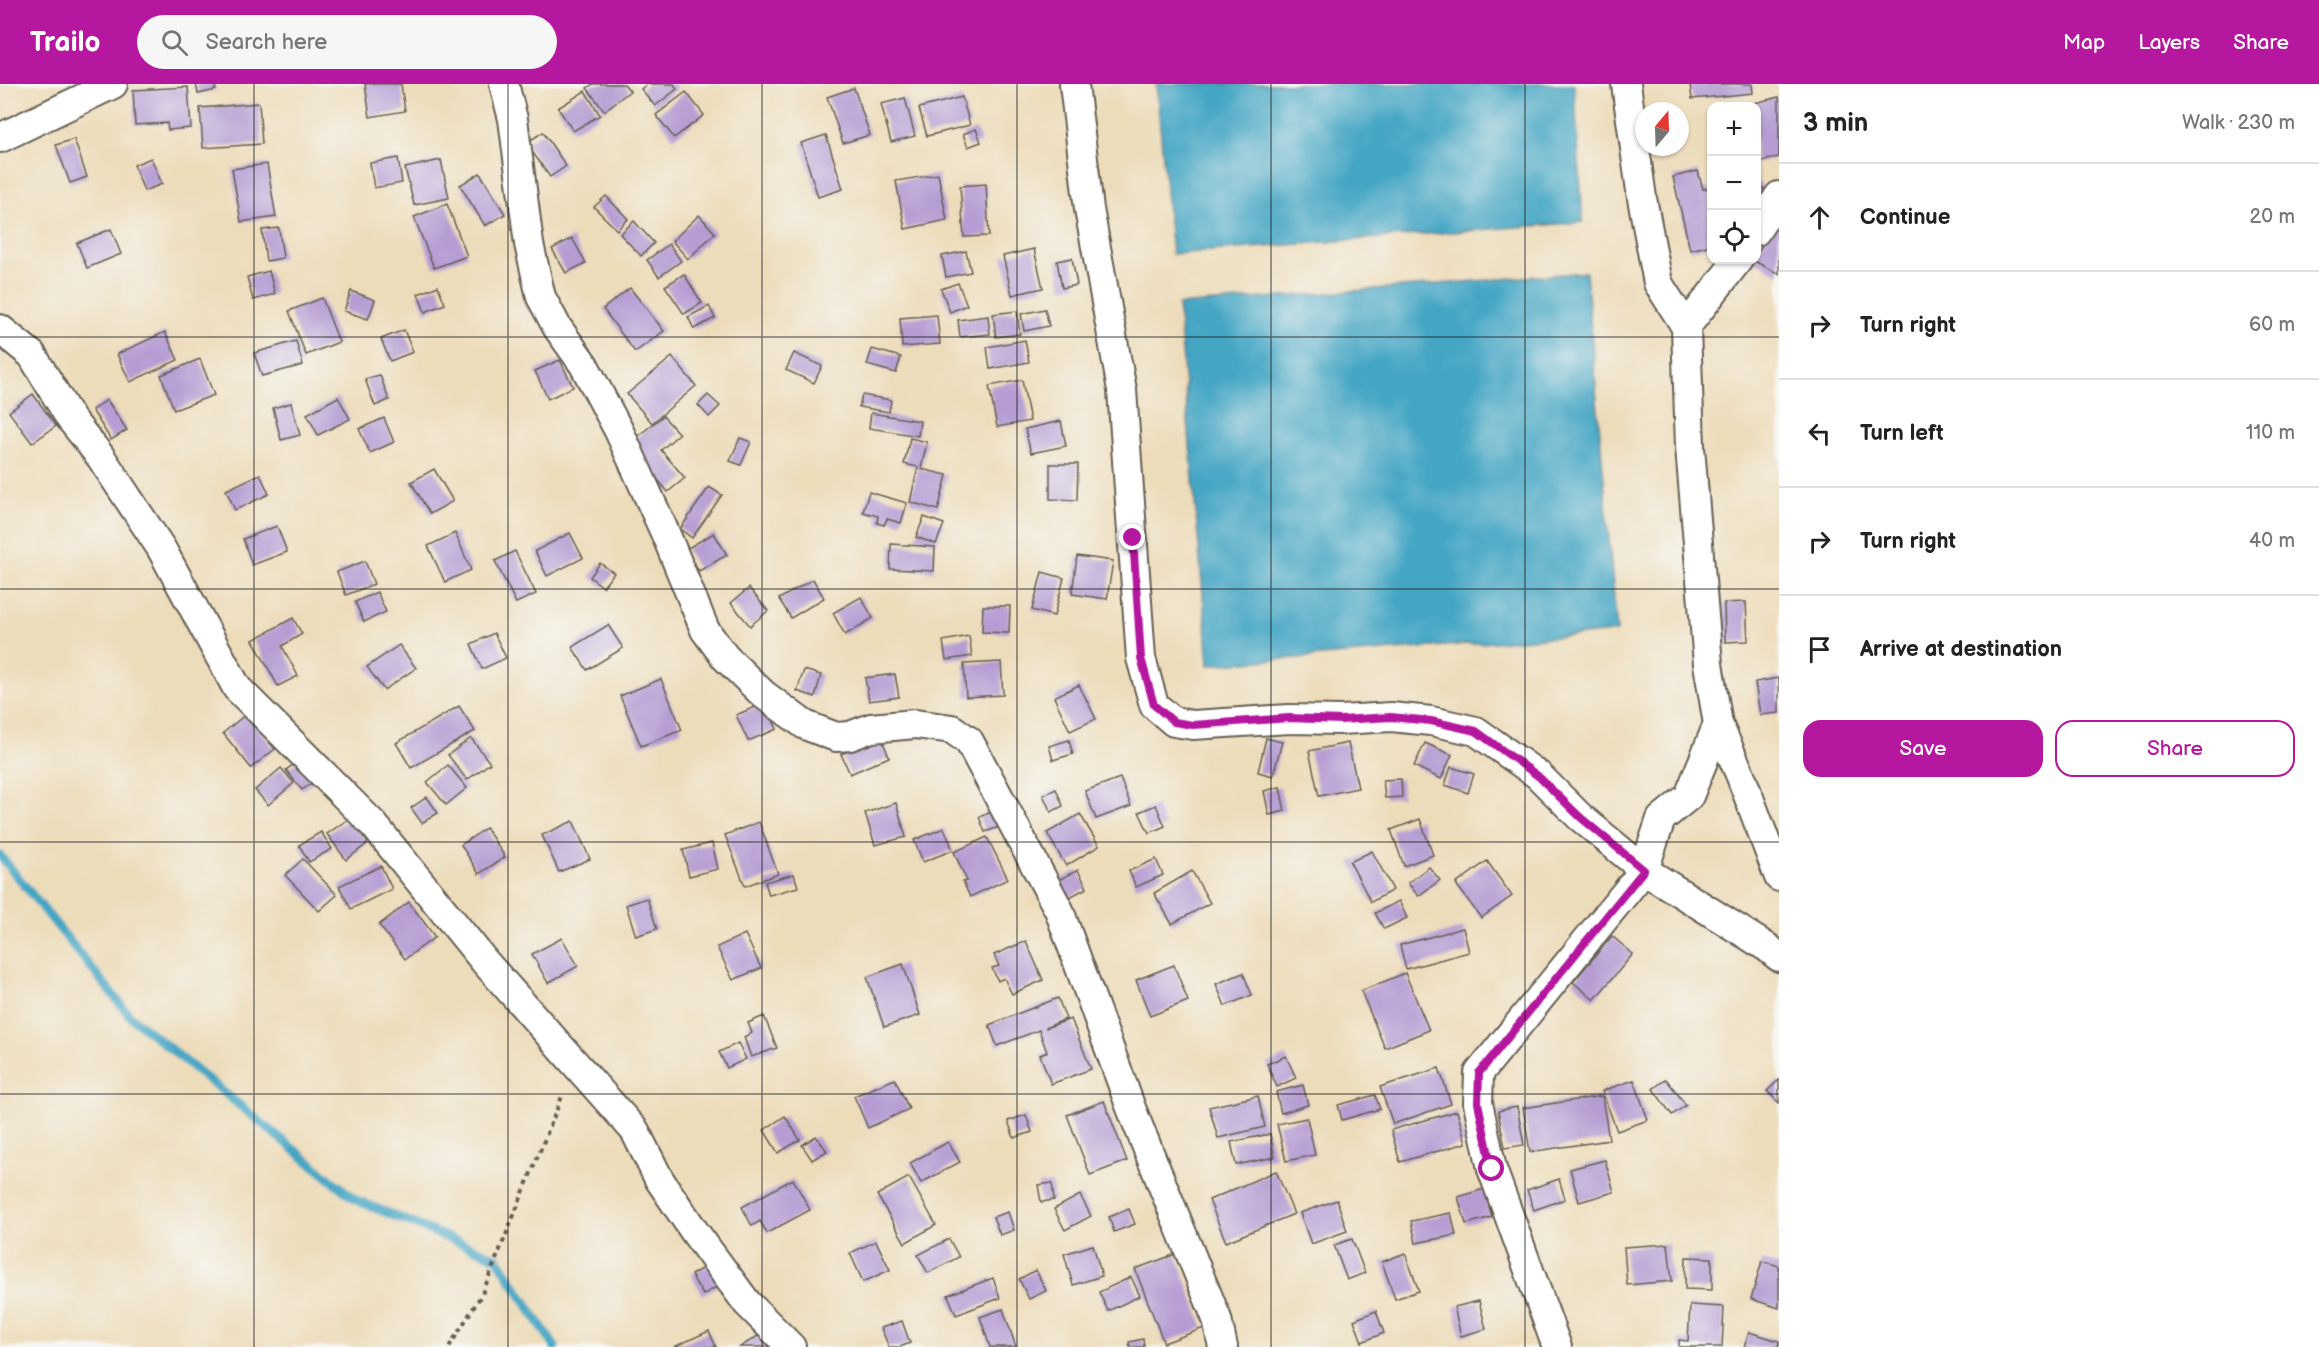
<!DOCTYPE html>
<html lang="en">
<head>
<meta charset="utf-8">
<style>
  :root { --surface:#fff; --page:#f6f6f6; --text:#222; --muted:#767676; --line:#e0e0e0; --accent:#b5179e }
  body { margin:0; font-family:"Balsamiq Sans",sans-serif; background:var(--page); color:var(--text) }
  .controls { position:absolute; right:18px; top:18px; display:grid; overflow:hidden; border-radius:12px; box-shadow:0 2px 4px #0004 }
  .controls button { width:54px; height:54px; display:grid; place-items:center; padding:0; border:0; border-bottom:2px solid var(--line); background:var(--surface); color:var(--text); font:30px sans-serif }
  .compass { position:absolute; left:1635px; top:18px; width:54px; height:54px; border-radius:50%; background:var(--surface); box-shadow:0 2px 4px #0004; rotate:19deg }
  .stop { position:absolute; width:18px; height:18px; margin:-14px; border:4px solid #b5179e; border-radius:50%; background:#fff }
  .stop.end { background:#b5179e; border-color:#fff; box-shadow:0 2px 6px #0008 }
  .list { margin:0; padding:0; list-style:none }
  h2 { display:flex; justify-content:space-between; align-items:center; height:78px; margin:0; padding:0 24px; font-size:26px }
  h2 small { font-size:20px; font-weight:400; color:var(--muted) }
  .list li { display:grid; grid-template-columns:39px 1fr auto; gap:18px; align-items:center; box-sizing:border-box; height:108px; padding:0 24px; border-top:2px solid var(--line) }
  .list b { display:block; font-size:22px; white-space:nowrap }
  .list em { font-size:20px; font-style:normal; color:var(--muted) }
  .actions { display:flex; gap:12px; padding:18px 24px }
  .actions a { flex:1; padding:14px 0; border:2px solid var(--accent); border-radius:18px; text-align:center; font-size:21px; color:var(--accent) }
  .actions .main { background:var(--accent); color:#fff }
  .icon { flex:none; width:33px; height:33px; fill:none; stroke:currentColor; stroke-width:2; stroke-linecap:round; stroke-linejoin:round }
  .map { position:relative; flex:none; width:1779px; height:1263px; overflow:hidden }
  header { display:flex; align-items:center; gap:36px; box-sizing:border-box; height:84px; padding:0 30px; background:var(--accent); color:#fff }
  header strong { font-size:28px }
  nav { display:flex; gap:33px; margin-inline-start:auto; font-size:21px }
  .search { width:420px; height:54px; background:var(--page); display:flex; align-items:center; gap:15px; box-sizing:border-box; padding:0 21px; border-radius:33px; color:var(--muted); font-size:22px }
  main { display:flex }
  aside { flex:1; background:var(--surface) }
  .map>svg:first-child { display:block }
  .water { fill:#44a6c4; stroke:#306170; stroke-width:1.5 }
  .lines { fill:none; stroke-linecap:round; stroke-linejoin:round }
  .stream { stroke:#44a6c4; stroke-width:9 }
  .building { fill:#b59dd3 }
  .street-casing { stroke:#655f53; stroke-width:32 }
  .path { stroke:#655f53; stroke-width:4; stroke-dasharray:4.5 4.5; stroke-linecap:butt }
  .street { stroke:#fff; stroke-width:28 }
  .route { stroke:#b5179e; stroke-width:8 }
  .grid { fill:none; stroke:#1c1c1c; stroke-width:1.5; stroke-opacity:0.55 }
</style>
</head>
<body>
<header>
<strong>Trailo</strong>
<div class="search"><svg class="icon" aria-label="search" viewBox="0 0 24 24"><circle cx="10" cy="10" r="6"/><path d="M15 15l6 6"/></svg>Search here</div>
<nav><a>Map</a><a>Layers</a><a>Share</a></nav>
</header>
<main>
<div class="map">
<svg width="1779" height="1263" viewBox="0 0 1779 1263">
  <rect width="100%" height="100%" fill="#f6f6f2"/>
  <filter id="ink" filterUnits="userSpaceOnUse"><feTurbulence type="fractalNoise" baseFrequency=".0167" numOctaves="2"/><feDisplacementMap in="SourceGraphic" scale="12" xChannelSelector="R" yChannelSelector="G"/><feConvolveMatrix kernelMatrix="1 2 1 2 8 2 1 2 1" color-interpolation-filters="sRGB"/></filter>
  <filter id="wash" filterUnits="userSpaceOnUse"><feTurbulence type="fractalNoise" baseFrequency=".008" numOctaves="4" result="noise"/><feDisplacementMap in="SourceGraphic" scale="24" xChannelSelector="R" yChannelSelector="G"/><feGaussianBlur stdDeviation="1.35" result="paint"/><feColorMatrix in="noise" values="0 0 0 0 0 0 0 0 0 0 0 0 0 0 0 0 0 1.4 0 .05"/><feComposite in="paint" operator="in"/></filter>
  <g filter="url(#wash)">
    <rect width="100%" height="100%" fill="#eddcba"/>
    <!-- water -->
    <g class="water">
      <path d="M1156 0H1574L1583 138 1172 170Z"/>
      <path d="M1586 188 1617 548 1209 581 1178 221Z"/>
    </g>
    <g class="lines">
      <!-- stream -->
      <path class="stream" d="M0 771 130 932 356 1116 497 1174 555 1263"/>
    </g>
    <g id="blocks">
      <!-- building -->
      <g class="building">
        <path d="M196 0H214L216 6 198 10Z"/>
        <path d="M365 0H401L405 27 370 33Z"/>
        <path d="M593 0H624L630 7 604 27 587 4Z"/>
        <path d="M648 0H674L677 5 655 22 641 5Z"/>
        <path d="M1690 0H1752L1753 9 1692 15Z"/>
        <path d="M188 3 191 44 168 46 167 39 135 41 133 6Z"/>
        <path d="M854 4 870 51 843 59 827 13Z"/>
        <path d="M585 7 600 31 573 47 558 24Z"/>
        <path d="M686 8 704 31 674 54 656 31Z"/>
        <path d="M962 13 970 41 927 52 919 24Z"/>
        <path d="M1779 13V73L1756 79V22H1742Z"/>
        <path d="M905 14 915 52 891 58 881 20Z"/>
        <path d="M259 19 262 60 203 64 200 24Z"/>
        <path d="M976 45 981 58 968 63 963 50Z"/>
        <path d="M543 48 566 82 550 93 526 59Z"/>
        <path d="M826 51 843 105 818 113 801 59Z"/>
        <path d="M74 55 87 93 70 99 56 61Z"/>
        <path d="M151 74 162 100 144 107 134 81Z"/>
        <path d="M398 74 402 99 374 104 370 79Z"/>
        <path d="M441 76 449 114 414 121 405 84Z"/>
        <path d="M267 80 276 133 241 138 232 85Z"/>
        <path d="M1698 87 1703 105 1712 103V161L1690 166 1673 93Z"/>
        <path d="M480 89 505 130 485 142 460 101Z"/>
        <path d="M938 90 947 136 905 145 896 97Z"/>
        <path d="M1758 97 1772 117 1756 128V98Z"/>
        <path d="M986 100 989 152 964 153 960 102Z"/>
        <path d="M606 112 628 135 617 146 594 123Z"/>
        <path d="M447 120 467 172 434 184 414 133Z"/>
        <path d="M699 131 715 149 688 175 672 157Z"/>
        <path d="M1775 136 1779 138V190L1754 177Z"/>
        <path d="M634 137 654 159 641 172 620 150Z"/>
        <path d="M279 144 283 174 266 177 262 146Z"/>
        <path d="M111 145 121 170 87 184 77 159Z"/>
        <path d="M572 154 586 179 566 189 552 165Z"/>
        <path d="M669 160 681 177 659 193 647 176Z"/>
        <path d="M1034 165 1043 204 1012 211 1003 172Z"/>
        <path d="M966 167 971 188 946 193 942 172Z"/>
        <path d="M1072 174 1077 201 1062 204 1057 177Z"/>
        <path d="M269 187 275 210 253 216 247 193Z"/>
        <path d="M684 190 702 219 684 230 665 202Z"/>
        <path d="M958 199 967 221 950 228 941 205Z"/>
        <path d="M438 202 445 220 425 228 418 210Z"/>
        <path d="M630 204 664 247 635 268 603 225Z"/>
        <path d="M351 207 375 216 368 235 344 227Z"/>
        <path d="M322 214 339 258 306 271 289 227Z"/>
        <path d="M709 222 715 234 694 245 688 233Z"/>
        <path d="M1045 225 1049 242 1024 247 1021 230Z"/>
        <path d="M1017 227 1020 250 996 253 993 230Z"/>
        <path d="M937 231 940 260 902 263 900 234Z"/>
        <path d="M988 232 990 250 960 253 958 236Z"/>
        <path d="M404 246 413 268 390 277 381 255Z"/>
        <path d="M165 248 178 276 130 298 117 270Z"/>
        <path d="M1025 256 1029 278 990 285 987 263Z"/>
        <path d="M296 257 303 281 262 292 254 269Z"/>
        <path d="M872 265 901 273 896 289 867 281Z"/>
        <path d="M794 269 822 282 814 299 786 286Z"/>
        <path d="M672 273 696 302 652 339 627 310Z"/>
        <path d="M200 275 214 311 174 326 161 291Z"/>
        <path d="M560 276 573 303 548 315 535 287Z"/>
        <path d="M380 291 389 316 375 322 365 295Z"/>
        <path d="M1022 296 1030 337 997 343 989 302Z"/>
        <path d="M33 310 56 342 32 359 9 328Z"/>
        <path d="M708 311 720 322 709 333 698 321Z"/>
        <path d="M862 311 891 316 889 328 859 323Z"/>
        <path d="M338 313 350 335 318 351 307 330Z"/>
        <path d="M107 316 127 346 111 356 92 326Z"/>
        <path d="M291 319 300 351 281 356 273 324Z"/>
        <path d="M871 329 920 337 918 352 869 344Z"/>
        <path d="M663 332 679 350 661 366 685 394 668 408 628 360Z"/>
        <path d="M384 334 394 358 370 369 359 345Z"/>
        <path d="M1061 337 1066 362 1031 369 1025 345Z"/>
        <path d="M740 354 751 358 741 381 730 377Z"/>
        <path d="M910 354 927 358 921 385 947 391 938 426 910 418 918 383 904 380Z"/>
        <path d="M1050 380H1078L1077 416 1050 415Z"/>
        <path d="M434 385 453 417 430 430 411 398Z"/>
        <path d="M260 390 269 410 235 426 226 406Z"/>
        <path d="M709 403 722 411 692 454 680 445Z"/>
        <path d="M869 408 907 419 901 439 887 435 884 441 877 439 878 432 863 428Z"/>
        <path d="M924 433 944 440 936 460 916 453Z"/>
        <path d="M277 442 287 468 252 481 243 455Z"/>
        <path d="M455 449 471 486 445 498 428 462Z"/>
        <path d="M570 449 583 474 547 492 535 467Z"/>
        <path d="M714 449 727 471 699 487 686 465Z"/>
        <path d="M891 460 935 463 934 487 890 485Z"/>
        <path d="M515 467 536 510 516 519 495 477Z"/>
        <path d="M1077 472 1113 477 1107 515 1072 510Z"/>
        <path d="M365 477 374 500 346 511 337 488Z"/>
        <path d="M600 479 614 489 603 503 590 493Z"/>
        <path d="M1042 488 1064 494 1054 532 1032 526Z"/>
        <path d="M813 495 824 514 791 534 779 515Z"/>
        <path d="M749 504 768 527 750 542 731 519Z"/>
        <path d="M377 508 386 528 364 538 355 518Z"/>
        <path d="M861 513 873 534 845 551 833 529Z"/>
        <path d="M1746 518 1748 557 1725 558 1724 519Z"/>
        <path d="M983 522H1010L1009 549 982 548Z"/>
        <path d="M293 534 302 550 282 562 298 592 278 602 253 556Z"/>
        <path d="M608 541 623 564 587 586 572 563Z"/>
        <path d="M494 549 506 574 482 585 471 560Z"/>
        <path d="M969 552 972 572 946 576 943 557Z"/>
        <path d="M399 561 416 584 384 606 367 583Z"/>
        <path d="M1001 578 1003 611 966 613 964 580Z"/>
        <path d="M804 586 821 591 815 613 797 607Z"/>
        <path d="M895 590 899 613 869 617 865 594Z"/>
        <path d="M1779 594V629L1760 631 1755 598Z"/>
        <path d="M661 595 682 646 641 662 620 612Z"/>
        <path d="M1079 601 1096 635 1070 647 1054 613Z"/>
        <path d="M765 619 777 645 748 657 736 631Z"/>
        <path d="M459 622 475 647 411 684 396 659Z"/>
        <path d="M246 630 275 665 251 684 223 649Z"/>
        <path d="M881 653 889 673 850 690 841 670Z"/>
        <path d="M471 654 490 679 467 696 448 671Z"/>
        <path d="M1266 654 1282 658 1273 692 1258 688Z"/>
        <path d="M1069 656 1073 670 1053 676 1049 662Z"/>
        <path d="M1348 659 1358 704 1319 712 1309 667Z"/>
        <path d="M1425 659 1452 671 1441 695 1414 682Z"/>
        <path d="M300 676 316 696 302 706 286 686Z"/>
        <path d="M448 681 467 704 446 721 427 698Z"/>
        <path d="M1451 683 1474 690 1468 709 1445 701Z"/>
        <path d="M281 684 294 699 268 721 255 706Z"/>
        <path d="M1120 694 1131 722 1096 735 1085 707Z"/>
        <path d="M1401 695 1402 713 1385 714 1383 696Z"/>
        <path d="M1280 703 1285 727 1269 731 1264 707Z"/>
        <path d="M1056 705 1063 722 1051 728 1043 711Z"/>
        <path d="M427 713 438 729 422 739 411 724Z"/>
        <path d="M896 719 906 753 875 761 865 729Z"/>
        <path d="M1156 721 1165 742 1149 749 1139 728Z"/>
        <path d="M996 726 1002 742 985 748 979 733Z"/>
        <path d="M1080 730 1099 762 1066 782 1047 749Z"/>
        <path d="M350 734 368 759 346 776 327 750Z"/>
        <path d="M1420 735 1433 771 1404 782 1391 746Z"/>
        <path d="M573 737 590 775 559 788 542 751Z"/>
        <path d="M759 738 778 790 745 802 725 751Z"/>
        <path d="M486 744 505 773 479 790 461 761Z"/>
        <path d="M944 744 953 766 923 778 914 756Z"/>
        <path d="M321 748 332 765 309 778 299 761Z"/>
        <path d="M987 753 1008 795 970 813 963 798 967 797 954 768Z"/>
        <path d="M712 759 718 785 689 792 683 766Z"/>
        <path d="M1372 767 1393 806 1371 818 1350 778Z"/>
        <path d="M303 775 337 811 319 827 285 791Z"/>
        <path d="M1156 775 1163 791 1136 803 1129 787Z"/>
        <path d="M1487 777 1512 812 1481 834 1456 800Z"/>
        <path d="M381 782 392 805 351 825 339 802Z"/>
        <path d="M1429 783 1440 796 1418 812 1408 799Z"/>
        <path d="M1078 786 1087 804 1062 817 1052 799Z"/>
        <path d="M1192 787 1210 819 1172 840 1154 809Z"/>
        <path d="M794 790 798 803 769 811 765 798Z"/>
        <path d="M647 814 657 845 636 852 626 821Z"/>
        <path d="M1399 817 1407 834 1384 845 1375 829Z"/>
        <path d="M409 818 435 853 405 875 379 841Z"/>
        <path d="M1463 844 1469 868 1406 885 1400 861Z"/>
        <path d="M745 850 761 884 733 896 717 863Z"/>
        <path d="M1612 852 1633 870 1594 916 1573 898Z"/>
        <path d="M562 854 578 882 548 899 532 870Z"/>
        <path d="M1026 857 1043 896 1012 910 1004 894 998 897 992 884 999 882 994 871Z"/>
        <path d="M903 880 920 931 884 943 867 893Z"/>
        <path d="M1174 881 1188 917 1150 932 1136 896Z"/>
        <path d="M1243 889 1252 911 1225 922 1216 900Z"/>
        <path d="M1405 889 1429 946 1385 964 1361 907Z"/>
        <path d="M1058 914 1066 935 1045 944 1071 935 1091 985 1051 1000 1040 971 1047 968 1039 946 997 962 989 941Z"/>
        <path d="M764 932 777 964 751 973 744 953 752 949 748 939Z"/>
        <path d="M738 959 746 975 727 984 719 968Z"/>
        <path d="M1286 972 1296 994 1277 1003 1267 980Z"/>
        <path d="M1439 984 1451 1020 1393 1040 1380 1003Z"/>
        <path d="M895 995 909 1025 868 1044 854 1012Z"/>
        <path d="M1666 995 1686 1021 1672 1031 1653 1005Z"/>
        <path d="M1634 996 1648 1036 1617 1047 1602 1007Z"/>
        <path d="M1779 996V1019L1767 1007Z"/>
        <path d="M1303 1001 1308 1021 1281 1029 1276 1008Z"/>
        <path d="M1375 1011 1380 1025 1342 1036 1338 1021Z"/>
        <path d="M1258 1012 1265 1043 1218 1054 1209 1023Z"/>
        <path d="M1602 1012 1609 1056 1530 1068 1523 1024Z"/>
        <path d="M1104 1017 1127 1077 1090 1091 1067 1031Z"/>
        <path d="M1517 1023 1524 1061 1505 1064 1498 1027Z"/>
        <path d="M1457 1027 1466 1059 1400 1078 1391 1046Z"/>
        <path d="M1026 1031 1032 1048 1014 1054 1008 1037Z"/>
        <path d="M785 1032 800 1056 778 1069 764 1046Z"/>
        <path d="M1307 1034 1315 1071 1286 1077 1277 1040Z"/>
        <path d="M1270 1050 1275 1073 1236 1081 1231 1058Z"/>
        <path d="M816 1052 827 1067 812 1076 802 1061Z"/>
        <path d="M948 1058 960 1078 921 1099 910 1079Z"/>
        <path d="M1605 1076 1614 1108 1579 1118 1570 1085Z"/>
        <path d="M1276 1087 1294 1130 1226 1158 1209 1116Z"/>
        <path d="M909 1093 936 1141 905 1159 877 1111Z"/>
        <path d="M793 1095 810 1126 767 1149 760 1137 752 1142 742 1123Z"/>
        <path d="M1559 1095 1565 1115 1534 1126 1527 1106Z"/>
        <path d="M1052 1099 1054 1116 1041 1118 1038 1101Z"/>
        <path d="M1484 1105 1492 1133 1466 1140 1458 1113Z"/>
        <path d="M1080 1111 1091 1132 1065 1146 1054 1125Z"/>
        <path d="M1337 1116 1347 1147 1311 1160 1300 1129Z"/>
        <path d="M1129 1125 1135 1140 1114 1148 1109 1133Z"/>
        <path d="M1008 1128 1014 1146 1000 1151 993 1133Z"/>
        <path d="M1451 1129 1456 1151 1416 1159 1411 1137Z"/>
        <path d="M949 1155 959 1173 928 1189 918 1171Z"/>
        <path d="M1352 1155 1365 1189 1347 1196 1334 1161Z"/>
        <path d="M876 1157 890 1186 863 1198 850 1169Z"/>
        <path d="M1668 1160 1672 1197 1627 1201 1624 1163Z"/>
        <path d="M1093 1161 1102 1192 1073 1201 1064 1170Z"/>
        <path d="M1405 1169 1419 1207 1395 1215 1382 1178Z"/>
        <path d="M1176 1170 1204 1244 1164 1259 1135 1185Z"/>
        <path d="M1686 1173 1712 1174V1206L1685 1205Z"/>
        <path d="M1762 1177 1779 1182V1224L1751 1215Z"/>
        <path d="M709 1180 721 1200 703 1211 691 1191Z"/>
        <path d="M1036 1186 1046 1207 1029 1215 1019 1195Z"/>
        <path d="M1131 1193 1140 1212 1108 1227 1099 1208Z"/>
        <path d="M993 1194 1000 1214 956 1231 948 1211Z"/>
        <path d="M1479 1217 1486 1245 1461 1252 1454 1223Z"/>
        <path d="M1690 1221 1724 1223 1722 1263H1679V1256L1688 1257Z"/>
        <path d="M1003 1225 1016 1263H990L980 1233Z"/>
        <path d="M1376 1227 1384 1249 1362 1258 1354 1236Z"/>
        <path d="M902 1237 910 1259 900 1263H889L881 1244Z"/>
        <path d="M709 1247 716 1263H674Z"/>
        <path d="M1749 1248 1779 1257 1778 1263H1744Z"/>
        <path d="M761 1250 769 1263H740Z"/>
        <path d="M1143 1255 1144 1263H1130L1129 1258Z"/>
      </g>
    </g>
  </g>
  <g filter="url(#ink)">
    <use href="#blocks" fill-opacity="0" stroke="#655f53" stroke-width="1.5"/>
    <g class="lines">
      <!-- street casing -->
      <g class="street-casing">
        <g id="street">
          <path d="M504 0 513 35 529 160 541 213 557 243 584 281 619 347 666 451 705 546 725 573 763 610 805 641 836 653 850 652 871 644 915 640 952 645 969 657 1059 826 1131 1024 1217 1235 1223 1263"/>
          <path d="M1074 0 1089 125 1122 306 1141 574 1154 621 1174 638 1193 641 1289 635 1341 636 1391 633 1431 637 1476 647 1538 691 1580 733 1644 786 1661 735 1689 712 1718 640"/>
          <path d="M1626 0 1642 114 1658 199 1686 243 1690 363 1708 580 1718 640 1740 690 1779 793"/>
          <path d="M0 54 113 0"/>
          <path d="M1756 147 1779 112"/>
          <path d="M1686 243 1738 176"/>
          <path d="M0 245 32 271 70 334 100 372 161 464 237 604 374 741 485 878 635 1047 659 1095 694 1147 747 1219 791 1263"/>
          <path d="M1557 1263 1492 1085 1478 1019 1479 989 1644 786 1768 864 1779 873"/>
        </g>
      </g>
      <!-- path -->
      <path class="path" d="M449 1263 482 1210 563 1010"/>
      <!-- street -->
      <use href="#street" class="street"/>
    </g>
  </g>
  <g class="lines" filter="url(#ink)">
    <!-- route -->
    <path class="route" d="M1133 454 1141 574 1154 621 1174 638 1193 641 1289 634 1341 636 1391 633 1431 637 1476 647 1538 692 1580 733 1644 786 1479 989 1478 1019 1492 1085"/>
  </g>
  <!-- grid -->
  <path class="grid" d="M254 0V1263M508 0V1263M762 0V1263M1017 0V1263M1271 0V1263M1525 0V1263M0 253H1779M0 505H1779M0 758H1779M0 1010H1779"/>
</svg>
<div class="controls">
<button>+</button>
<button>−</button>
<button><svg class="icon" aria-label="locate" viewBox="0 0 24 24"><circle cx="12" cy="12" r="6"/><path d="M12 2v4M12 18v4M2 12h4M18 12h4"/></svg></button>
</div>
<svg class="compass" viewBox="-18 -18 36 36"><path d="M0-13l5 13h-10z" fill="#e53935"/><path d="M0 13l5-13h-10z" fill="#767676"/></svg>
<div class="stop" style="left:1492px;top:1085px"></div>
<div class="stop end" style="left:1133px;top:454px"></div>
</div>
<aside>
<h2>3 min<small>Walk · 230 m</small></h2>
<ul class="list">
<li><svg class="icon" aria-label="ahead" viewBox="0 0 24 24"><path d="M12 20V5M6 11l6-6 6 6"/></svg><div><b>Continue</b></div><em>20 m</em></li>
<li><svg class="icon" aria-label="right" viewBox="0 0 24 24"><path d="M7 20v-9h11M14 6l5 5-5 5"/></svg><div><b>Turn right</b></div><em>60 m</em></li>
<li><svg class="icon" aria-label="left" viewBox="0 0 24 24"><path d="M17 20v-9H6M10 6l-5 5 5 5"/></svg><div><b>Turn left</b></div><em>110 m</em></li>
<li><svg class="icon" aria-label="right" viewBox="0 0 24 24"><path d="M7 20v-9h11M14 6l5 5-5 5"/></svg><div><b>Turn right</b></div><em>40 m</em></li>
<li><svg class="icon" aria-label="arrive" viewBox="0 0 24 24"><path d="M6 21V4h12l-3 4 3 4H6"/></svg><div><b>Arrive at destination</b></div></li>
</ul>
<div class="actions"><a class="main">Save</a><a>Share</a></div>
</aside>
</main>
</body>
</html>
